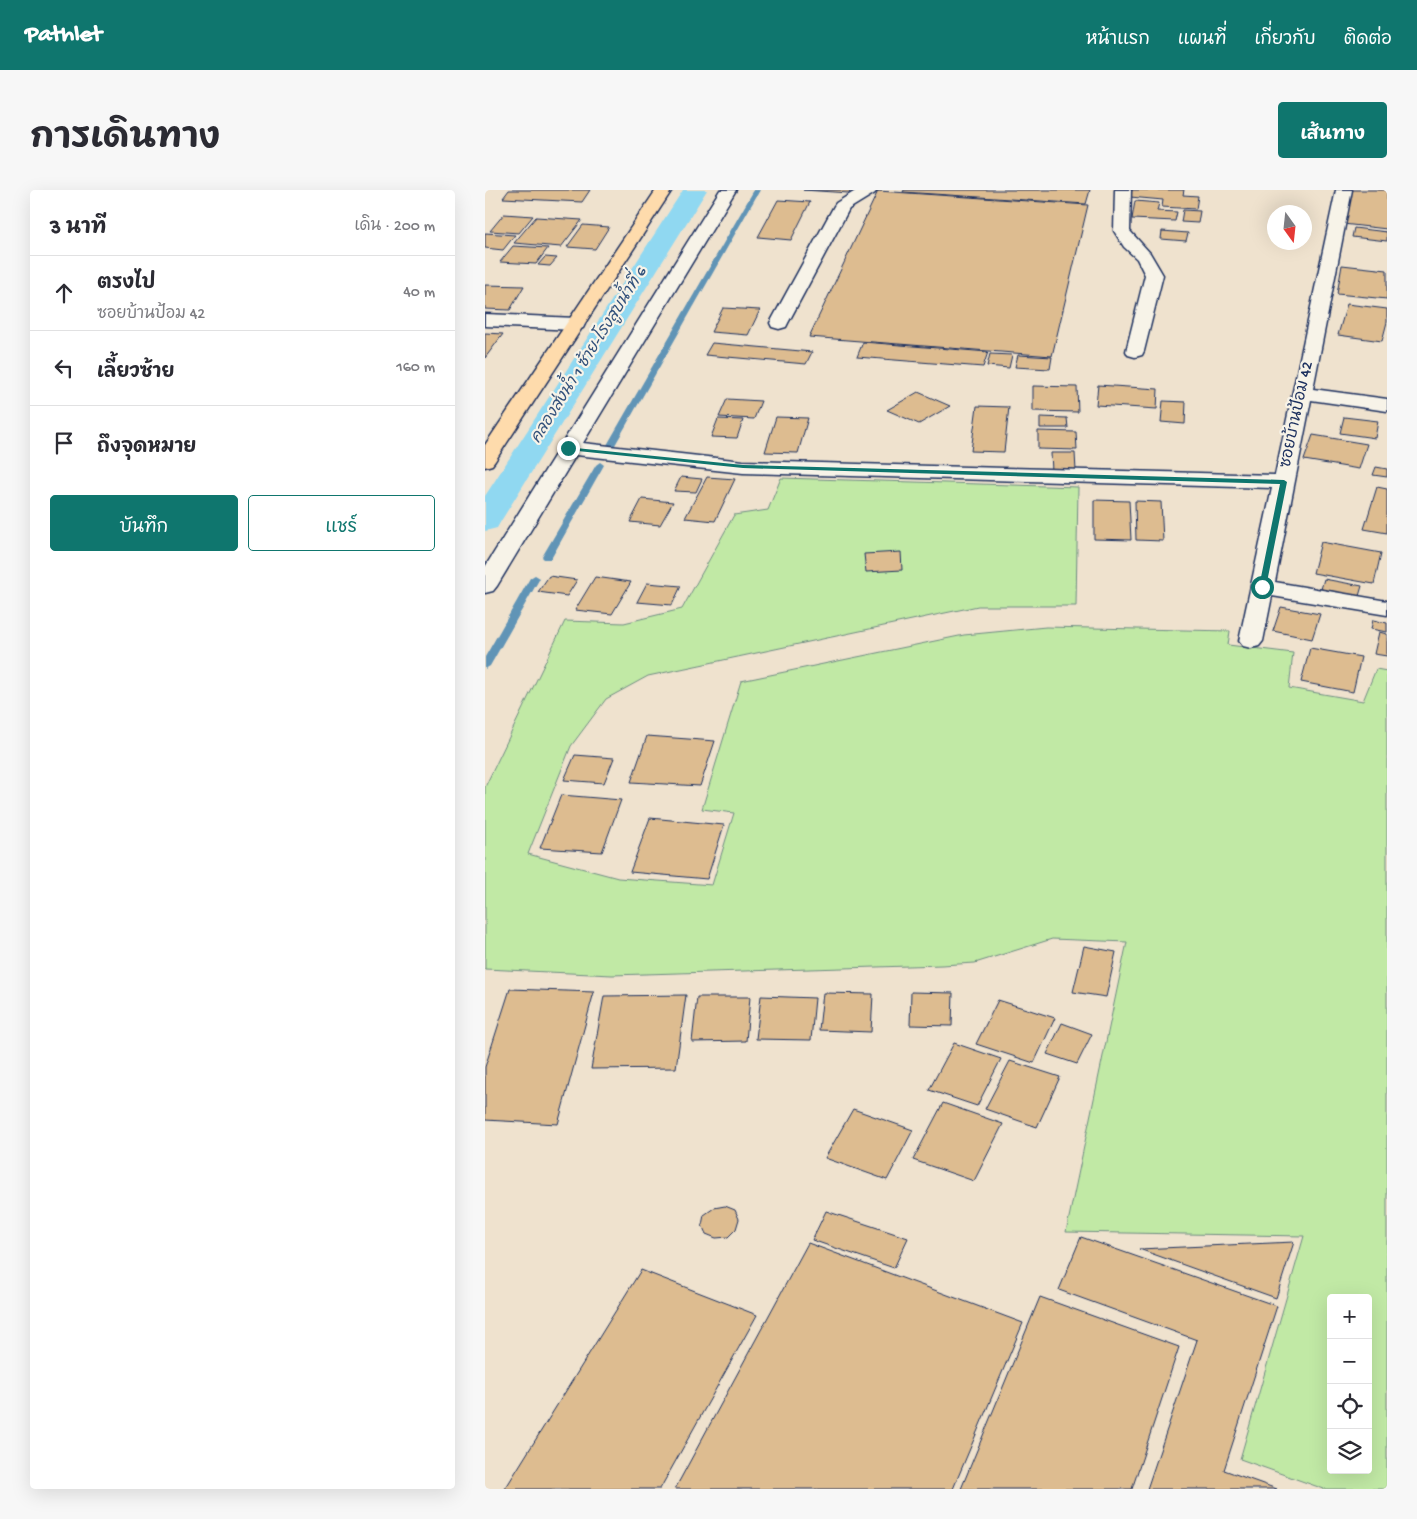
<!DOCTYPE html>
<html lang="th">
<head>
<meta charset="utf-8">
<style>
  :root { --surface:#fff; --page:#f7f7f7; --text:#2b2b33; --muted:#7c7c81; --line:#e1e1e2; --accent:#0f766e }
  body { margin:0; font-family:"Gochi Hand","Playpen Sans Thai",sans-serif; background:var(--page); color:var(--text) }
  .controls { position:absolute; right:15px; bottom:15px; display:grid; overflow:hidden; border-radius:5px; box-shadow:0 5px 20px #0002 }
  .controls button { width:45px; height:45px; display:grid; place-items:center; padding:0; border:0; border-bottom:1px solid var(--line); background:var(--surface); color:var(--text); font:25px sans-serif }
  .compass { position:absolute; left:782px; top:15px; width:45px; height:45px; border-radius:50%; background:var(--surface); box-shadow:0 5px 20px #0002; rotate:165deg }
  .stop { position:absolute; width:15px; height:15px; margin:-11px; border:4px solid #0f766e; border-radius:50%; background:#fff }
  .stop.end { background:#0f766e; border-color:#fff; box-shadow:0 1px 5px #0008 }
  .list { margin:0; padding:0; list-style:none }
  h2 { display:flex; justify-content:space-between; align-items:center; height:65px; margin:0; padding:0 20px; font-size:21px }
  h2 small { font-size:16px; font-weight:400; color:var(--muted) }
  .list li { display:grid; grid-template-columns:32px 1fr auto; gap:15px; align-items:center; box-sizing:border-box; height:75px; padding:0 20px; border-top:1px solid var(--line) }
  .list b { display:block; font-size:19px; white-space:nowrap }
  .list p { margin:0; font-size:16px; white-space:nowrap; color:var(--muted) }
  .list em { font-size:16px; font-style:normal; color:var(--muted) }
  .actions { display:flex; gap:10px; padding:15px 20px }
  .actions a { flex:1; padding:11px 0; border:1px solid var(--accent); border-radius:5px; text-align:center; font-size:18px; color:var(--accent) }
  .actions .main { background:var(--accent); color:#fff }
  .icon { flex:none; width:28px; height:28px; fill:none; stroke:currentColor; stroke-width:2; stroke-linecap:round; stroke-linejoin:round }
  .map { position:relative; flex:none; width:902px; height:1299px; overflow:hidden; border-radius:5px }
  header { display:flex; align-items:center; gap:30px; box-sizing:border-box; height:70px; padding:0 25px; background:var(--accent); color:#fff }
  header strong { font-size:24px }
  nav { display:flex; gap:28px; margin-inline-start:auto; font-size:18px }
  .intro { display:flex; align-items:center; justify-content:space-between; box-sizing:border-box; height:120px; padding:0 30px }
  h1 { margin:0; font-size:35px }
  .button { padding:12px 22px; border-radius:5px; background:var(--accent); color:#fff; font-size:18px; font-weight:700 }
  main { display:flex; gap:30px; padding:0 30px }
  aside { flex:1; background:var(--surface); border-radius:5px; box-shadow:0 5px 20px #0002 }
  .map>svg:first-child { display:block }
  .green { fill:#c1e9a5; stroke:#6e8c82; fill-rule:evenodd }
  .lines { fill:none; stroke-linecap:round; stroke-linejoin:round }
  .stream { fill:#6194b6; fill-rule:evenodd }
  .canal { fill:#90d8f1; fill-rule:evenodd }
  .building { fill:#ddbc90; stroke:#1b2f5e }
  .minor-casing { stroke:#1b2f5e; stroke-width:3 }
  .major-casing { stroke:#1b2f5e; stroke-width:3 }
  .minor { fill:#f7f3e8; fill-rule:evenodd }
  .major { fill:#fedbac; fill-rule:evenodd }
  .route { fill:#0f766e }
  .labels { text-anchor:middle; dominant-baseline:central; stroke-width:4.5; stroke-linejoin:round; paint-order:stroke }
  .far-water-label { font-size:16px; font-style:italic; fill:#32517b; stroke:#f7f3e8 }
  .far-street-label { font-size:16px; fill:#1b2f5e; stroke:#f7f3e8 }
</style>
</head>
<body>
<header>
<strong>Pathlet</strong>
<nav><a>หน้าแรก</a><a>แผนที่</a><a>เกี่ยวกับ</a><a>ติดต่อ</a></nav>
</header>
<div class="intro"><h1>การเดินทาง</h1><a class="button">เส้นทาง</a></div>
<main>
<aside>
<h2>3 นาที<small>เดิน · 200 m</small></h2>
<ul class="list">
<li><svg class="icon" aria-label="ahead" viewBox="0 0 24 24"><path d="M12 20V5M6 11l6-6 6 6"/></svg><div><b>ตรงไป</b><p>ซอยบ้านป้อม 42</p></div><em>40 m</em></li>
<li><svg class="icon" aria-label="left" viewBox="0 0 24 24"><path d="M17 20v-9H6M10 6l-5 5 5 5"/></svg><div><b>เลี้ยวซ้าย</b></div><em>160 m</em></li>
<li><svg class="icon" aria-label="arrive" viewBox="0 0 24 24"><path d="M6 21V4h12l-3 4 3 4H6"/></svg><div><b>ถึงจุดหมาย</b></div></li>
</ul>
<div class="actions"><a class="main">บันทึก</a><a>แชร์</a></div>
</aside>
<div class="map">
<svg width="902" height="1299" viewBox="0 0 902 1299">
  <rect width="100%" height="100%" fill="#efe2ce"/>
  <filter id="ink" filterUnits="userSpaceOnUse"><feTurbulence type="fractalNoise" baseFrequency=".02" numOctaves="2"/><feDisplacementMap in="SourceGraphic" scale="10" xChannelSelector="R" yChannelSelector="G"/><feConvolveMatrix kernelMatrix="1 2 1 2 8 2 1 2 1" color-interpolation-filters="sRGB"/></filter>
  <g filter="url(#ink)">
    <!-- green -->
    <path class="green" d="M296 288 593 297 591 416H493L163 486 121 509 86 556 43 664 133 688 227 695 249 623 217 619 256 491 479 445 561 437 745 441 743 455 808 463 804 498 878 511 891 479 902 481V1299H839L755 1269 819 1046 581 1042 642 752 567 749 490 773 457 775 127 785 0 779V597L80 431 139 433 197 419 249 325 283 320ZM846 1108H883V1280H846Z"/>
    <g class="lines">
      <!-- stream -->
      <g class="stream">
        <path d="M269 0H275L130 255 126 258 123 257 122 255Z"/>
        <path d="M115 272 119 275 67 367 65 369H59L57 367 111 275Z"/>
        <path d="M50 385 55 388 5 476 0 479V467L45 388Z"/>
      </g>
      <!-- canal -->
      <path class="canal" d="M198 0H222L16 331 12 338 0 341V306Z"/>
    </g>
    <!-- building -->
    <g class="building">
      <path d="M24 0H105L97 12 18 8Z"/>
      <path d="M318 0H366L364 3Z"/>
      <path d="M419 0H605L601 14 418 2Z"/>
      <path d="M647 0H699L698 5 713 6 711 19 677 17 678 10 645 7Z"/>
      <path d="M865 0H902V39L858 34Z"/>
      <path d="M393 1 603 15 567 166 324 147Z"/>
      <path d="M293 10 325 12 306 50 273 47Z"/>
      <path d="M650 11 674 13 672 21 692 22 690 31 647 29Z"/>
      <path d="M698 20 715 21 713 33 696 32Z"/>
      <path d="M19 24 48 26 34 43 5 41Z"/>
      <path d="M51 27 97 30 76 57 29 53Z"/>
      <path d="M98 35 124 37 110 59 82 57Z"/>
      <path d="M869 38 902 42V51L867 47Z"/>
      <path d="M677 41 703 43 701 51 676 49Z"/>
      <path d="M0 43 30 45 18 60 0 58Z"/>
      <path d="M28 56 63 58 51 74 15 72Z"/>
      <path d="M60 67 72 68 65 76 53 75Z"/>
      <path d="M857 75 902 80V109L852 104Z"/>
      <path d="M0 95 39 96 25 120 0 119Z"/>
      <path d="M862 114 902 119V132L897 151 853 145Z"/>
      <path d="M238 118 275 120 263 145 226 142Z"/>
      <path d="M0 143 18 144 0 168Z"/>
      <path d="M378 152 503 162 498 177 372 167Z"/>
      <path d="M227 153 327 162 321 174 220 165Z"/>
      <path d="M505 164 527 165 524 178 502 176Z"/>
      <path d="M533 165 567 167 565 179 530 177Z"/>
      <path d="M613 195 673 199 672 219 611 215Z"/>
      <path d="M548 196 592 197 593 222 548 221Z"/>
      <path d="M433 202 465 216 434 234 402 220Z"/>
      <path d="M242 209 276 211 269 229 234 227Z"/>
      <path d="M678 211 701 212 700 234 676 232Z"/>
      <path d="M492 216 524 217 519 262 486 261Z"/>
      <path d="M291 227 323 228 313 263 280 262Z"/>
      <path d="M555 227 582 228 583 238H555Z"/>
      <path d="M859 227 893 231 890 248 855 243Z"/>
      <path d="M233 229 258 230 252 248 226 247Z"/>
      <path d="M553 241 591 242 592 260 553 259Z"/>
      <path d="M828 245 882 254 874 279 819 270Z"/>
      <path d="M566 263H590L591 281H567Z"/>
      <path d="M891 277 902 279V287L888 285Z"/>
      <path d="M196 287 217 289 211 302 189 301Z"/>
      <path d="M222 287 250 289 230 331 200 328Z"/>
      <path d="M892 297 902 299V343L879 339Z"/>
      <path d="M157 309 188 312 175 335 145 332Z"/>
      <path d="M609 310 644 311 646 350 609 349Z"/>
      <path d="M650 311 676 312 678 351 651 350Z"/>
      <path d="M836 352 896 363 889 394 828 383Z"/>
      <path d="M416 362 417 380 381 382 379 364Z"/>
      <path d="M64 386 92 390 82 406 53 402Z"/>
      <path d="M110 387 146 392 127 424 90 420Z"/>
      <path d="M839 389 877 396 874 406 836 399Z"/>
      <path d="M162 393 196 396 187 415 152 412Z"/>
      <path d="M796 417 835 424 827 449 788 441Z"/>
      <path d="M888 430 902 433V442L886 439Z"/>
      <path d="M894 442 902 444V466L889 464Z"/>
      <path d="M825 458 876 467 868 502 816 492Z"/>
      <path d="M162 546 230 551 215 596 146 592Z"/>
      <path d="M90 565 129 568 119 593 79 590Z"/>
      <path d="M76 605 136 610 117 662 55 658Z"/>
      <path d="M165 628 239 635 222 689 145 682Z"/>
      <path d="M599 756 631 762 621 807 588 802Z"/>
      <path d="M25 799 109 802 73 934 0 930V877Z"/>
      <path d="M426 802 468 803 467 836 425 835Z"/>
      <path d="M338 803 388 804 386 842 334 840Z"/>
      <path d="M201 805 191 878 106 879 119 806Z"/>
      <path d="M276 806 330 808 326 850 271 849Z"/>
      <path d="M212 807H265L261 851 207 852Z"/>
      <path d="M513 810 570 828 549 873 491 854Z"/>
      <path d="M577 833 607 844 592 874 562 864Z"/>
      <path d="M469 853 516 869 492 916 444 900Z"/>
      <path d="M525 871 575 887 552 937 500 919Z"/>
      <path d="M458 913 518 934 489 991 428 970Z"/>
      <path d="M368 919 428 940 402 990 340 968Z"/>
      <path d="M240 1016 250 1020 254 1029 251 1039 243 1047 231 1048 221 1044 217 1035 219 1025 229 1018Z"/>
      <path d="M341 1021 423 1048 409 1078 327 1050Z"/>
      <path d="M596 1047 792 1116 739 1280 792 1299H662L712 1150 574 1100Z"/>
      <path d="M809 1052 791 1108 654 1059Z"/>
      <path d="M323 1053 538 1133 468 1299H190Z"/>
      <path d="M156 1080 272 1125 175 1299H20Z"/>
      <path d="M555 1107 694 1157 647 1299H476Z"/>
    </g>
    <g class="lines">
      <!-- minor casing -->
      <g class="minor-casing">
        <g id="minor">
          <path d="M235 0H251L98 253 258 271 790 285 851 0H867L828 199 902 209V221L826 210 790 392 902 411V425L787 406 778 451 774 456 766 458 758 456 754 451 787 298 258 283 91 265 12 396 8 401 0 403V377Z"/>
          <path d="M372 0H392L390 3 364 19 303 133 301 137 294 139 287 137 285 133 349 16 351 13Z"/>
          <path d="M630 0H646L645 41 665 63 678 85 659 161 657 165 650 167 643 165 641 161 660 85 652 69 639 57 629 41Z"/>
          <path d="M0 124 91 128 98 130 100 134 98 138 91 140 0 136Z"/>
        </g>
      </g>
      <!-- major casing -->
      <g class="major-casing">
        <path id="major" d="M171 0H187L10 271 7 275 0 277V255Z"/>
      </g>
      <!-- minor -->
      <use href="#minor" class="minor"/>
      <!-- major -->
      <use href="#major" class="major"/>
    </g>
  </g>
  <!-- route -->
  <path class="route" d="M81 257 258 275 799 290 802 292 781 397 777 399 774 397 795 294 258 278 83 260Z"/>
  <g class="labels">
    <!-- far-water labels -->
    <g class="far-water-label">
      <text transform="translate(105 166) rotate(-58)">คลองส่งน้ำ 1 ซ้าย-โรงสูบน้ำที่ 6</text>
    </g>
    <!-- far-street labels -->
    <g class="far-street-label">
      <text transform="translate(813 225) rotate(-78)">ซอยบ้านป้อม 42</text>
    </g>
  </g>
</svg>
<div class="controls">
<button>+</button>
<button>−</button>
<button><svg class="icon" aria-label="locate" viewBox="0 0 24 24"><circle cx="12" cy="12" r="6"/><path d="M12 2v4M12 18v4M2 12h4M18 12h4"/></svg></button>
<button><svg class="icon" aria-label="layers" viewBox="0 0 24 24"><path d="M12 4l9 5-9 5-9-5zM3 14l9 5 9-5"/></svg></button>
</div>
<svg class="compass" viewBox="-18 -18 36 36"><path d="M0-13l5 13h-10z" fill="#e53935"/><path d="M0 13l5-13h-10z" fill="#7c7c81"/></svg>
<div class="stop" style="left:777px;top:397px"></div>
<div class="stop end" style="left:83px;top:258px"></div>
</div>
</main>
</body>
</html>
